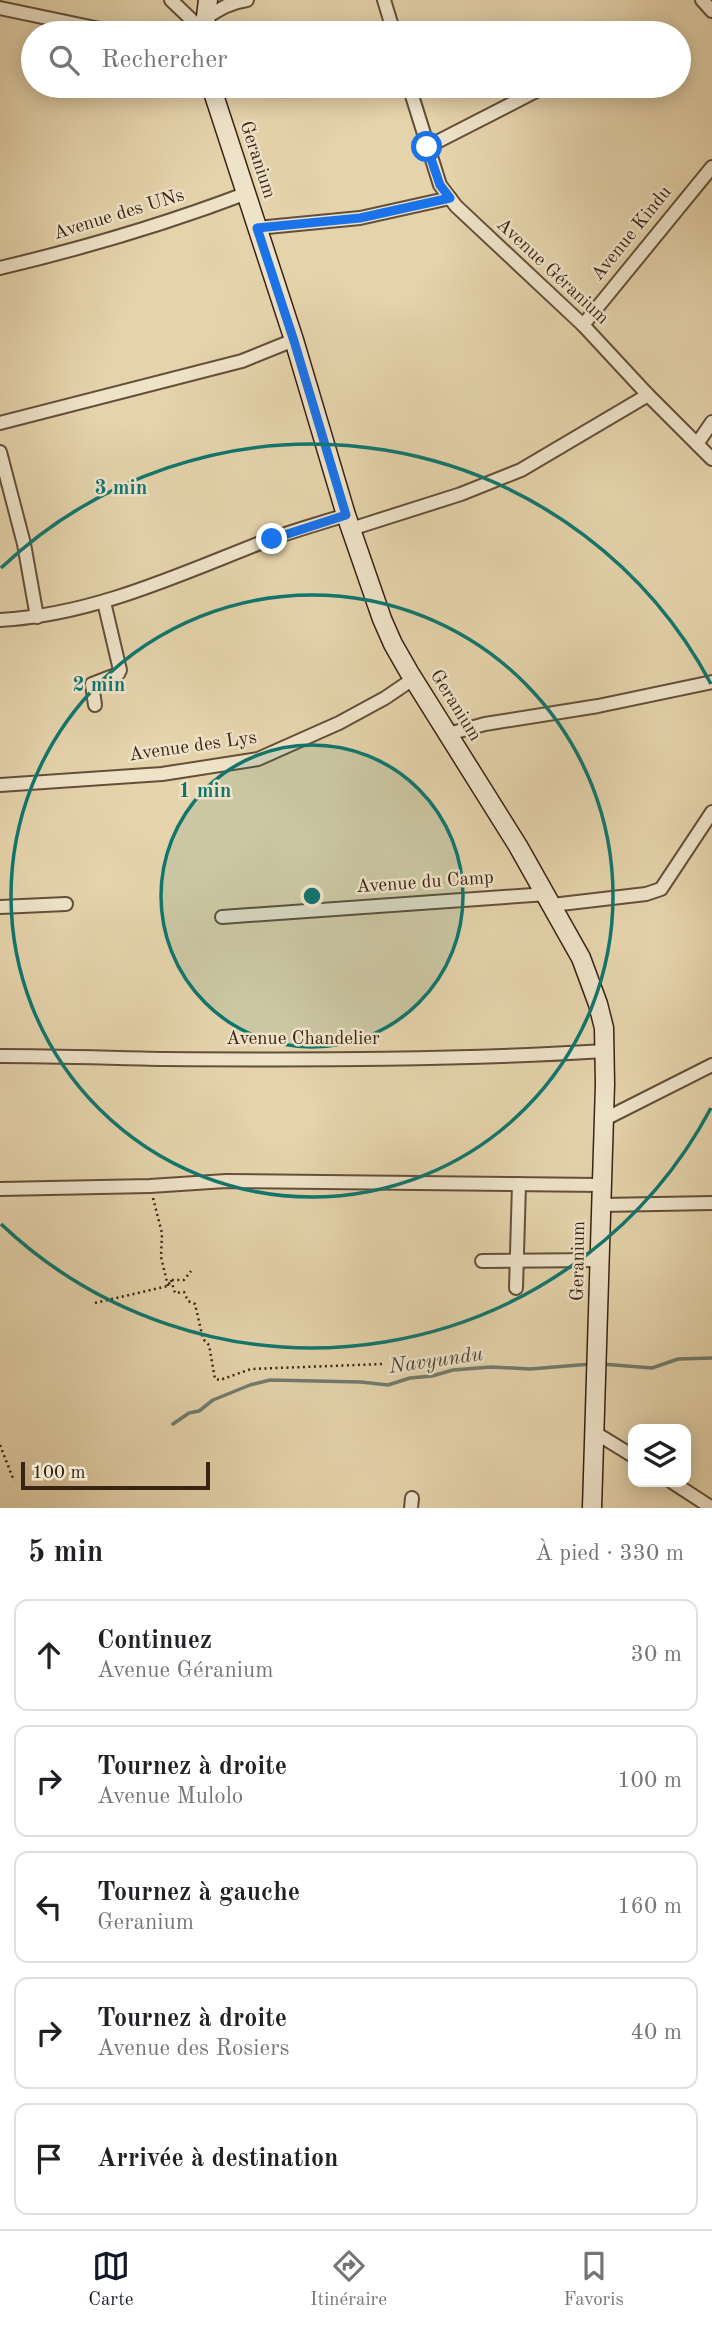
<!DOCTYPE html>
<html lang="fr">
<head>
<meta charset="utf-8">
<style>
  :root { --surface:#fff; --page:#f6f6f6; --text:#202124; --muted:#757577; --line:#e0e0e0; --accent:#111827 }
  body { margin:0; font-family:"Old Standard TT",serif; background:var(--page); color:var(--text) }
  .controls { position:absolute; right:21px; bottom:21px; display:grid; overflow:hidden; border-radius:14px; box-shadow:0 4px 18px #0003 }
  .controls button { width:63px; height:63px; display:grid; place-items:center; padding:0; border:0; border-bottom:2px solid var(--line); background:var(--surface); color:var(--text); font:35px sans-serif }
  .scale { position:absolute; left:21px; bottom:18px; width:189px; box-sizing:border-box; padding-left:7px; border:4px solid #392314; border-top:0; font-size:19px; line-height:24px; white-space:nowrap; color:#392314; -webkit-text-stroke:5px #eee2c8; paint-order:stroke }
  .stop { position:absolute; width:21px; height:21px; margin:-16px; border:5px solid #1a73e8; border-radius:50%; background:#fff }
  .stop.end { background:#1a73e8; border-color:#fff; box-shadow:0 2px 7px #0008 }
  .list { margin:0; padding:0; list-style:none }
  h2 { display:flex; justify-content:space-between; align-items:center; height:91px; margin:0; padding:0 28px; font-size:30px }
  h2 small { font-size:23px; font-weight:400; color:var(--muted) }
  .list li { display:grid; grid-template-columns:46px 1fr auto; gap:21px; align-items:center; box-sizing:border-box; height:112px; margin:0 14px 14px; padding:0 14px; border:2px solid var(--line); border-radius:14px }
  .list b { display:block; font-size:26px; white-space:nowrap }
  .list p { margin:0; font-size:23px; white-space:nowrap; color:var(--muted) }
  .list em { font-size:23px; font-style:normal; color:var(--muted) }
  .icon { flex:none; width:38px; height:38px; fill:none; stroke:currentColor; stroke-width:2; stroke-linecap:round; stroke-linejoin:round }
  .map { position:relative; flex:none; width:712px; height:1508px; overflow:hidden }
  .search { position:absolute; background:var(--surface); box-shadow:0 4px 18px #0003; left:21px; right:21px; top:21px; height:77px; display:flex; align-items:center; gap:18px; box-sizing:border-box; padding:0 24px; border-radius:38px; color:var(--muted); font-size:26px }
  .sheet { height:721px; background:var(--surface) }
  nav { display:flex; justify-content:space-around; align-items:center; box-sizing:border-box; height:98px; border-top:2px solid var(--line); background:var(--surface); font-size:19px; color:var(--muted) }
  nav a { display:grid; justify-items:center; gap:4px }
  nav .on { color:var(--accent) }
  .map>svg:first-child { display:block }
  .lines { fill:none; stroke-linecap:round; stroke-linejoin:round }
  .stream { stroke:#717c6e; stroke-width:3.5 }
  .street-casing { stroke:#644f3a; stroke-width:16 }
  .secondary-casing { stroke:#392314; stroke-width:21 }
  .path { stroke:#392314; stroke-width:2.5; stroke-dasharray:2 3.5; stroke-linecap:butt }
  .street { stroke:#eee2c8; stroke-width:12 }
  .secondary { stroke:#eee2c8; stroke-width:18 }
  .route { stroke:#1a73e8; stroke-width:9 }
  .ring { fill:none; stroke:#0f766e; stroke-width:3.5 }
  .labels { text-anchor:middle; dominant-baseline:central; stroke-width:5; stroke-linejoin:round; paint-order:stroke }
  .street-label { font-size:19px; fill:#392314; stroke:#eee2c8 }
  .water-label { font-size:21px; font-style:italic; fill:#50483a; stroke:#eee2c8 }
  .centre { fill:#0f766e; stroke:#eee2c8; stroke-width:3.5 }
  .ring-label { font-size:21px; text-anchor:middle; font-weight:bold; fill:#0f766e; stroke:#eee2c8; stroke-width:5; stroke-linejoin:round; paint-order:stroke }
</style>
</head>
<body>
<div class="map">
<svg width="712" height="1508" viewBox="0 0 712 1508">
  <rect width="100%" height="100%" fill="#e5d3ab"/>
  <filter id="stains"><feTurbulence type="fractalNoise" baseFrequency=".00286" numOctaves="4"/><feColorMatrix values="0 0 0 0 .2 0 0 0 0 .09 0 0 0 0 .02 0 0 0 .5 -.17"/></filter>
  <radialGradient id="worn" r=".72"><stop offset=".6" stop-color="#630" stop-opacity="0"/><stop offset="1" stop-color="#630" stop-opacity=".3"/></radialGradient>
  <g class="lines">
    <!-- stream -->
    <g class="stream">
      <path d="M602 1364 652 1368 678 1359 712 1358"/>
      <path d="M173 1424 189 1413 199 1411 213 1400 250 1385 270 1380 361 1382 388 1385 410 1378 432 1376 453 1370 491 1367 530 1369 591 1364"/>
    </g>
    <!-- street casing -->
    <g class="street-casing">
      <g id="street">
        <path d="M171 0 197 25"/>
        <path d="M384 0 394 33"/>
        <path d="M702 0 712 11"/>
        <path d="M0 8 119 33"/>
        <path d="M178 33C206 23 217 4 247 0"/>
        <path d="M409 86 440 185 456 206 583 325 648 395 712 459"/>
        <path d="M427 147 546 86"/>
        <path d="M257 228 360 218 450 198"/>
        <path d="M0 268C84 248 166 224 247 193"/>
        <path d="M583 325 712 167"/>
        <path d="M0 423 242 361 294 340"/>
        <path d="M697 444 712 422"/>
        <path d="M0 452 24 544 37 617"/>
        <path d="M351 529 461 494 521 470 648 395"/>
        <path d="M0 620C92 615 176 576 260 543 288 532 318 524 346 515"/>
        <path d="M95 705 92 684 118 674 120 670 104 602"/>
        <path d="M448 734 485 724 598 706 712 682"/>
        <path d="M0 785 162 774 258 759 339 723 385 698 413 679"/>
        <path d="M552 905 646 894 661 889 712 812"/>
        <path d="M0 907 66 904"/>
        <path d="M222 917 547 894"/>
        <path d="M0 1056C55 1056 110 1058 165 1059 312 1060 459 1060 606 1051"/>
        <path d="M605 1119 712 1065"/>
        <path d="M0 1189 150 1186 226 1181 601 1185"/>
        <path d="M602 1205 712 1203"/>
        <path d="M482 1261 601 1260"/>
        <path d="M516 1288 519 1184"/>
        <path d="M594 1432 633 1456"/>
        <path d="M672 1482 712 1508"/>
        <path d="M411 1508 412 1498"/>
      </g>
    </g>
    <!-- secondary casing -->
    <g class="secondary-casing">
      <g id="secondary">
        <path d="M204 33 208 0"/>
        <path d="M211 86 294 340 346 515 382 619 393 644 409 672 518 846 581 958 598 1004 604 1028 605 1084 592 1508"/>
      </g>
    </g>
    <!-- path -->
    <g class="path">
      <path d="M153 1198 162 1233 161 1257 168 1286"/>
      <path d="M171 1280 175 1293 184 1292 188 1301 195 1304 203 1339 209 1345 215 1379 220 1380 251 1369 382 1364"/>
      <path d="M95 1303 168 1286 171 1280H184L191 1271"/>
      <path d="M0 1445 14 1481"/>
    </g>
    <!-- street -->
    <use href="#street" class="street"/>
    <!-- secondary -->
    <use href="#secondary" class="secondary"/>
  </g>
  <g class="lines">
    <!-- route -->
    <path class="route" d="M272 539 346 515 294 341 257 228 360 218 450 198 440 185 427 147"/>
  </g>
  <!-- distance rings -->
  <circle cx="312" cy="896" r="151" fill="#0f766e" fill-opacity=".12"/>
  <g class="ring">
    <circle cx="312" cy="896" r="151"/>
    <circle cx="312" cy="896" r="301"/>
    <path d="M711 1108A452 452 0 0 1 1 1224M1 568A452 452 0 0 1 711 684"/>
  </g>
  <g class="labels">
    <!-- street labels -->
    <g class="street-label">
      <text transform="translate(257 160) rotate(72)">Geranium</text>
      <text transform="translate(119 215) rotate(-17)">Avenue des UNs</text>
      <text transform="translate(632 234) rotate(-51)">Avenue Kindu</text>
      <text transform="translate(552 272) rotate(43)">Avenue Géranium</text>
      <text transform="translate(455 706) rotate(58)">Geranium</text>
      <text transform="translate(193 747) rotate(-8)">Avenue des Lys</text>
      <text transform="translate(425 883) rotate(-4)">Avenue du Camp</text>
      <text x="303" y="1039">Avenue Chandelier</text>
      <text transform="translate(579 1261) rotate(-89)">Geranium</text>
    </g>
    <!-- water labels -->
    <g class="water-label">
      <text transform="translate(436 1361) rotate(-8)">Navyundu</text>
    </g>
  </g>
  <circle cx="312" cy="896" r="10" class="centre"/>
  <g class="ring-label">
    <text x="121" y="494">3 min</text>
    <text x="99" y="691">2 min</text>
    <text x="205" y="797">1 min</text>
  </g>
  <rect width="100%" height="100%" filter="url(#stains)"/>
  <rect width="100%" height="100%" fill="url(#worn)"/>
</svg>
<div class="controls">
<button><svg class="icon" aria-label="layers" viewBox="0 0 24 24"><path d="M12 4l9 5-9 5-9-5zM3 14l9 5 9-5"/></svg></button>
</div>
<div class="scale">100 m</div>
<div class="stop" style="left:427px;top:147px"></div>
<div class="stop end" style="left:272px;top:539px"></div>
<div class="search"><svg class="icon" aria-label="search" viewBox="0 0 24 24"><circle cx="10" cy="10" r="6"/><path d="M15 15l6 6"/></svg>Rechercher</div>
</div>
<section class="sheet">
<h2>5 min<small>À pied · 330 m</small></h2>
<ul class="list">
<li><svg class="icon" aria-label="ahead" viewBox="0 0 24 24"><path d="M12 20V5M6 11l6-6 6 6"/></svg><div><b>Continuez</b><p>Avenue Géranium</p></div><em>30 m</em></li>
<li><svg class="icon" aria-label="right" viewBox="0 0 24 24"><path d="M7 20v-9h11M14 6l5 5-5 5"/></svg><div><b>Tournez à droite</b><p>Avenue Mulolo</p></div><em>100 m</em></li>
<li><svg class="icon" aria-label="left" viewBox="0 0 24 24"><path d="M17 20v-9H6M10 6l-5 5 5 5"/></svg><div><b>Tournez à gauche</b><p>Geranium</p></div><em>160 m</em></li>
<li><svg class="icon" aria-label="right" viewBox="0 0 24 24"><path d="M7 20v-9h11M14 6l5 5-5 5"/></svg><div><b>Tournez à droite</b><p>Avenue des Rosiers</p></div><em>40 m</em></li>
<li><svg class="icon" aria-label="arrive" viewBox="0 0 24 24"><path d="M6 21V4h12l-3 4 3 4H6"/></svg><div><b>Arrivée à destination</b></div></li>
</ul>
</section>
<nav>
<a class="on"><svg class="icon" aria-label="map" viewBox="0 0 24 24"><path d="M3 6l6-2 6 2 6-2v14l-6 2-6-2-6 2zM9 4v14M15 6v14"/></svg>Carte</a>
<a><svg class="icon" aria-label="directions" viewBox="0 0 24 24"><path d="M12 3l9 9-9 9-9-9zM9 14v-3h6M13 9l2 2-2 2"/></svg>Itinéraire</a>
<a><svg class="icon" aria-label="saved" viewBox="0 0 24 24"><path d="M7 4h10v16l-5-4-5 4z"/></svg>Favoris</a>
</nav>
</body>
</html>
